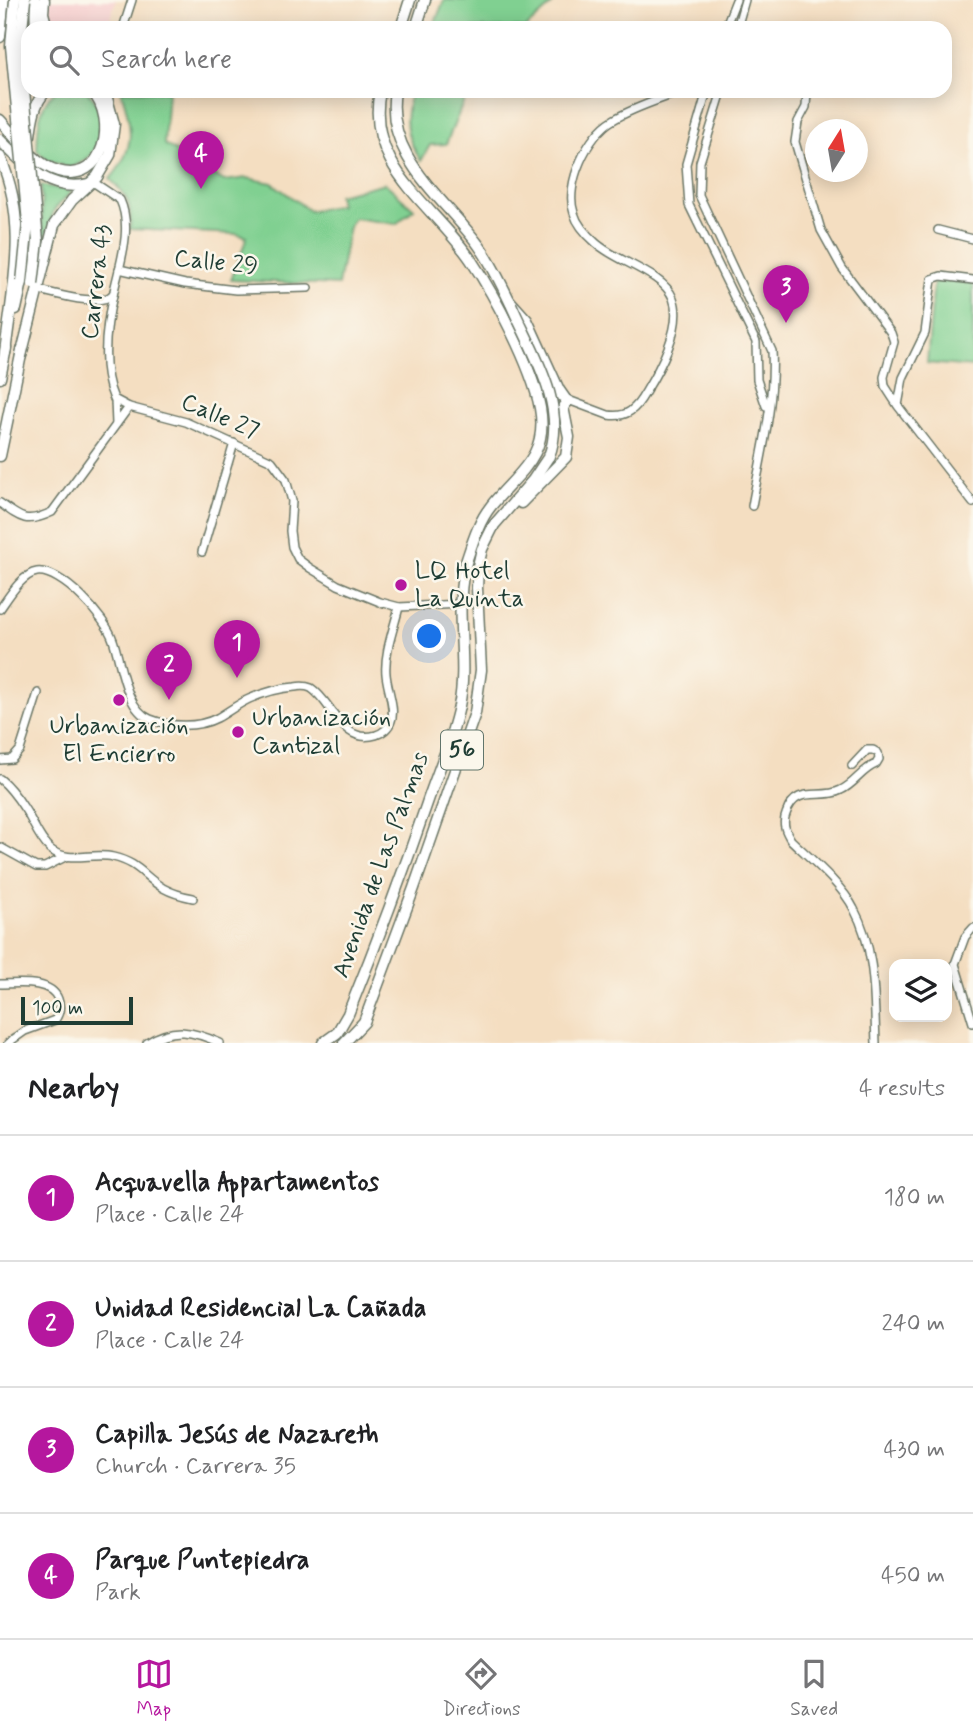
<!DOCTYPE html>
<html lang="en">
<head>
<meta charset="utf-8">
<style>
  :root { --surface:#fff; --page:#f6f6f6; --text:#202124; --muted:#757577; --line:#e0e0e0; --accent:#b5179e }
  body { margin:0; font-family:Mynerve,sans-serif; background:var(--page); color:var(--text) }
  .controls { position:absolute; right:21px; bottom:21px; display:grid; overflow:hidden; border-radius:14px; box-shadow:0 4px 18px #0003 }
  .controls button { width:63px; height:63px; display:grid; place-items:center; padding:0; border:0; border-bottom:2px solid var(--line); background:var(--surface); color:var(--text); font:35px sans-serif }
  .compass { position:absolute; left:805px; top:119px; width:63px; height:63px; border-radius:50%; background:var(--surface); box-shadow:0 4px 18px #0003; rotate:11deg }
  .scale { position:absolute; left:21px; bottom:18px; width:112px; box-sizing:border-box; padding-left:7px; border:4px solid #1f3d34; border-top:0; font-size:19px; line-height:24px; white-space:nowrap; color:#1f3d34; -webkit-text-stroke:5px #fbf7ec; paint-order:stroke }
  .you { position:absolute; left:430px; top:637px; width:24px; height:24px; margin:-18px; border:5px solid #fff; border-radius:50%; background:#1a73e8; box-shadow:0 0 0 10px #1a73e833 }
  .badge { display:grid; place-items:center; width:46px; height:46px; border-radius:50%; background:var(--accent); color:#fff; font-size:23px; font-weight:700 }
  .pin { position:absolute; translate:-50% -58px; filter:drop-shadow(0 2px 4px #0008) }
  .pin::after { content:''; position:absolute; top:37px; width:24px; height:21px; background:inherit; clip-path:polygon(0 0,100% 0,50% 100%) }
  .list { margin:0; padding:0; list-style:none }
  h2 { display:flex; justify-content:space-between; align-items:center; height:91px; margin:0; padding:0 28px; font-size:30px }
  h2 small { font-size:23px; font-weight:400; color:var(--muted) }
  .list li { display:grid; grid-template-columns:46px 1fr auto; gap:21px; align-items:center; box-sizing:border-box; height:126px; padding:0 28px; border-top:2px solid var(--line) }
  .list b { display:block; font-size:26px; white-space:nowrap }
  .list p { margin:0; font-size:23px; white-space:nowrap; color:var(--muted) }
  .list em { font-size:23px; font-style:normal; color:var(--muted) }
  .icon { flex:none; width:38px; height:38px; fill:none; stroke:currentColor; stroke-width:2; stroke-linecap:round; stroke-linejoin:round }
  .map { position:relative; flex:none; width:973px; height:1043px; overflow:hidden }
  .search { position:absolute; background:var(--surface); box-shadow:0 4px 18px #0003; left:21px; right:21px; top:21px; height:77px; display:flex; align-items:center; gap:18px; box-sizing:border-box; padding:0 24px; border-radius:21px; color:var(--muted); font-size:26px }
  .sheet { height:595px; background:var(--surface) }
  nav { display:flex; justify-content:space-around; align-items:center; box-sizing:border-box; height:98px; border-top:2px solid var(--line); background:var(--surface); font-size:19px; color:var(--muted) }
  nav a { display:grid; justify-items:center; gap:4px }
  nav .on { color:var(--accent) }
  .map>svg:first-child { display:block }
  .built { fill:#f7d0d0 }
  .green { fill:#80d091; stroke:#508662; stroke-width:2 }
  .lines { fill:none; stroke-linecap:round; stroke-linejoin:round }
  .minor-casing { stroke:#6a7565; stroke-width:10 }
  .major-casing { stroke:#6a7565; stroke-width:13 }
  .minor { stroke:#fff; stroke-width:7 }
  .major { stroke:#fff; stroke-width:10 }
  .major-bridge-casing { stroke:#6a7565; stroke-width:13; stroke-linecap:butt }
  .major-bridge { stroke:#fff; stroke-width:10 }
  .poi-dot { fill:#b5179e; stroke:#fbf7ec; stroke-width:2.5 }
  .labels { text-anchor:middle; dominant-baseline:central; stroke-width:5; stroke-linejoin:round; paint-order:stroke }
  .shield { fill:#fbf7ec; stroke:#61756b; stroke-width:2 }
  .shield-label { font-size:23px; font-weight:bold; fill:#1f3d34 }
  .street-label { font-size:24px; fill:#1f3d34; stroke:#fbf7ec }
  .poi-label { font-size:24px; fill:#1f3d34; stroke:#fbf7ec; text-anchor:start }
</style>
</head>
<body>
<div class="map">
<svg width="973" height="1043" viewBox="0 0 973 1043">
  <rect width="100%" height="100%" fill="#fbf7ec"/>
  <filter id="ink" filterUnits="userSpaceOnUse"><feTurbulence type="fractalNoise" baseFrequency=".0143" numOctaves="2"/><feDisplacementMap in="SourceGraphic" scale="14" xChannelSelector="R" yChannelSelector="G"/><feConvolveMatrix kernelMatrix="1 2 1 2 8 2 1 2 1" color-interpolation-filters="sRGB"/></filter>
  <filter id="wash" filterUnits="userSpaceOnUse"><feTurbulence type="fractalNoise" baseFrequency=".00686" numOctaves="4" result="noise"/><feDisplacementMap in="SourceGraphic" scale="28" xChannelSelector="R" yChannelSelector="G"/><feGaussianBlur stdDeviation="1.57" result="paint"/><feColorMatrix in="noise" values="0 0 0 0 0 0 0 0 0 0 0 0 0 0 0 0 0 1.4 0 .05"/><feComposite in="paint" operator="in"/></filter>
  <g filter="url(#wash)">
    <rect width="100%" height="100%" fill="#f4dec1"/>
    <!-- built -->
    <path class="built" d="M47 0H116L107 28H52L46 16Z"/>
    <!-- green -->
    <g class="green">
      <path d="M444 0H557L526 28H433Z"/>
      <path d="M55 91H87C113 117 105 159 68 168L47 160 37 151C38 129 37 107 55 91Z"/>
      <path d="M121 91H168L164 144 224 181 247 178 272 183 310 211 340 205 338 195 385 183 414 209 396 224 354 218 349 226 338 285 231 280 247 237 236 234 130 229C132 203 128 197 110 179 136 149 133 127 121 91Z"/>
      <path d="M412 91H468L446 144 430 145 421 161C405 136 402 120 412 91Z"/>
      <path d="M41 185 72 191 54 210 43 247Z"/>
      <path d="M934 280 973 283V367L927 363Z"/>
    </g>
  </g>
  <g filter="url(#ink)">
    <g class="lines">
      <!-- minor casing -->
      <g class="minor-casing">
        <g id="minor">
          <path d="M123 28 132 0"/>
          <path d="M725 28 736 0"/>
          <path d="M737 28 745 0"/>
          <path d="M707 91 686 164 689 205 756 342 757 380 766 406"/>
          <path d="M722 91 700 162 699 195 772 351C775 403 761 455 752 506"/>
          <path d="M807 91 806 107 798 122 795 142 821 230 842 268 891 333 894 342 884 377 885 386 898 406 973 503"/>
          <path d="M93 182 120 200C133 228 120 263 114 291 106 324 100 367 114 399L129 407 186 422 272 461 286 480 292 501 290 531 292 547 298 559 310 568 338 585 380 602 399 607 461 604"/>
          <path d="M938 230 973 239"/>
          <path d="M119 269 185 284 236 290 308 288"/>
          <path d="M39 290C57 294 101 308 113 294"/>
          <path d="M534 387 608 415C627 418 636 409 645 393 659 370 684 326 673 298 663 273 617 262 596 243 588 236 577 224 574 213 564 185 588 134 613 120 634 107 659 100 682 91"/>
          <path d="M115 400 116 424"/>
          <path d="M898 405 903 378 925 333 932 279 941 276 973 280"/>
          <path d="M0 503C21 519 27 524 52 512L129 407"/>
          <path d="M202 552 234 443"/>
          <path d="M0 609C8 598 22 574 37 572 61 569 106 618 113 640 121 662 125 709 150 719 170 727 198 728 217 718 228 712 238 704 249 699 263 693 280 688 295 687 300 686 306 686 311 688 333 702 341 745 376 735 382 733 389 728 391 721 396 709 387 688 386 674 384 653 394 628 399 607"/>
          <path d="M0 760 12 759 20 750 38 693"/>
          <path d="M852 766 867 750H873L878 753 879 759 876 764C862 769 855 784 841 790 821 801 796 783 786 814 782 824 786 832 791 840 811 859 842 885 854 909 876 950 874 998 876 1043"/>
          <path d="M0 779C10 787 17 797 24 808 33 821 38 838 50 849 68 864 92 852 113 857 139 863 143 876 163 888 172 893 182 896 193 898"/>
          <path d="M0 847 36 867H45L65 857"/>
          <path d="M973 928 965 937 955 964 973 1023"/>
          <path d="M0 984C17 984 50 979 58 999 61 1007 60 1013 55 1020L25 1031 8 1043"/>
          <path d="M147 1043C174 1026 193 1031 220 1043"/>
        </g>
      </g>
      <!-- major casing -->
      <g class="major-casing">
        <g id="major">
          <path d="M35 0 36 28"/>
          <path d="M44 0 43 13 47 28"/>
          <path d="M401 28 410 0"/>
          <path d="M416 28 425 0"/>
          <path d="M0 37 4 0"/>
          <path d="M395 91C384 158 445 198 480 247 492 264 502 285 511 304"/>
          <path d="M0 120C16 138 34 164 58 171 105 185 118 119 92 91"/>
          <path d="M30 136C32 119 34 103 46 91"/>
          <path d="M0 140C25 165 49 193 88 184"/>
          <path d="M0 157C29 224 13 284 5 353"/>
          <path d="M510 301 527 320 559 390 566 400"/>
          <path d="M16 309 22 282"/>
          <path d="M21 356 54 225 72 200 97 177 110 155 114 124 105 91"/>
          <path d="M0 378 6 348"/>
          <path d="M0 456 22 350"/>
          <path d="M521 503 566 457 569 437 563 407 568 401"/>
          <path d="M323 1043 337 1033 348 1014C376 945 402 876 426 806 437 773 452 740 459 706 469 658 452 606 467 559 473 541 479 521 491 506 517 473 549 457 540 408 532 366 495 296 471 260 434 205 364 166 380 91"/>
          <path d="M344 1043 364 1022 414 888 475 713 481 670 477 588 478 566 482 549 494 525 533 480 549 456"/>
        </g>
      </g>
      <!-- minor -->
      <use href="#minor" class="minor"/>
      <!-- major -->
      <use href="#major" class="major"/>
      <!-- major-bridge casing -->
      <g class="major-bridge-casing">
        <g id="major-bridge">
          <path d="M15 0 11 46 28 223 22 282"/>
          <path d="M25 0 20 47 38 241 33 284"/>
          <path d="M511 304C531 350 568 406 549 456"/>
        </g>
      </g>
      <!-- major-bridge -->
      <use href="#major-bridge" class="major-bridge"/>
    </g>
  </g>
  <!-- markers -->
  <g class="poi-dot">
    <circle cx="401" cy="585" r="7"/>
    <circle cx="119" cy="700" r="7"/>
    <circle cx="238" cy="732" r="7"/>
  </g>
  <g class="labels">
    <!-- shield labels -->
    <rect class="shield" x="441" y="730.5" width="42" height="39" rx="5"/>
    <g class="shield-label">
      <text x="462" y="750">56</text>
    </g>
    <!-- street labels -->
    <g class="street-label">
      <text transform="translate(216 263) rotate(6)">Calle 29</text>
      <text transform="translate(97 282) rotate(-83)">Carrera 43</text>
      <text transform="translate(220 417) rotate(23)">Calle 27</text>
      <text transform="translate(381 865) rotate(-70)">Avenida de Las Palmas</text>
    </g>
    <!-- poi labels -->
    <g class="poi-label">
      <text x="415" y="571">LQ Hotel<tspan x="415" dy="28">La Quinta</tspan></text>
      <text x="252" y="718">Urbanización<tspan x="252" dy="28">Cantizal</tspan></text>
      <text x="119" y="726" text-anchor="middle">Urbanización<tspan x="119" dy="28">El Encierro</tspan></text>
    </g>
  </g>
</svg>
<div class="controls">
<button><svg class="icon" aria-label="layers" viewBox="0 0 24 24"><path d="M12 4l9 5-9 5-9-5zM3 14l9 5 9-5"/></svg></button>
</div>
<svg class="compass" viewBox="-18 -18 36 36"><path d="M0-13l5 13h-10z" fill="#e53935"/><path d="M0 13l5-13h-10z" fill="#757577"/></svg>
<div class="scale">100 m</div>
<div class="you"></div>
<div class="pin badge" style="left:237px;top:678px">1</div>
<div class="pin badge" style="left:169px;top:700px">2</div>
<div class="pin badge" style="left:786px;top:323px">3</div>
<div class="pin badge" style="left:201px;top:189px">4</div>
<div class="search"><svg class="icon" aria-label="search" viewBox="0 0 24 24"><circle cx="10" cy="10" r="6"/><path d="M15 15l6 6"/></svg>Search here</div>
</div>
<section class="sheet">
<h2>Nearby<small>4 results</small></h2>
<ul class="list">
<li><span class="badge">1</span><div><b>Acquavella Appartamentos</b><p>Place · Calle 24</p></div><em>180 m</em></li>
<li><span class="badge">2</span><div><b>Unidad Residencial La Cañada</b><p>Place · Calle 24</p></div><em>240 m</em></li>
<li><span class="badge">3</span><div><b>Capilla Jesús de Nazareth</b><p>Church · Carrera 35</p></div><em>430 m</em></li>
<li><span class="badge">4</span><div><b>Parque Puntepiedra</b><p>Park</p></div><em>450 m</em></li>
</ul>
</section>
<nav>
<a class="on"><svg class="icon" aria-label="map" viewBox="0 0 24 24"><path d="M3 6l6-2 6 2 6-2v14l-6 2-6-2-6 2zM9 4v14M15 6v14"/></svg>Map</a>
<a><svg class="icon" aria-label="directions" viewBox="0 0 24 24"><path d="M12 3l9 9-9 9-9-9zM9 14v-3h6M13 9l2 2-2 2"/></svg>Directions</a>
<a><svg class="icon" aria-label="saved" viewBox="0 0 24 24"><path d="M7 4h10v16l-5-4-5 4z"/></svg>Saved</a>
</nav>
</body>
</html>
